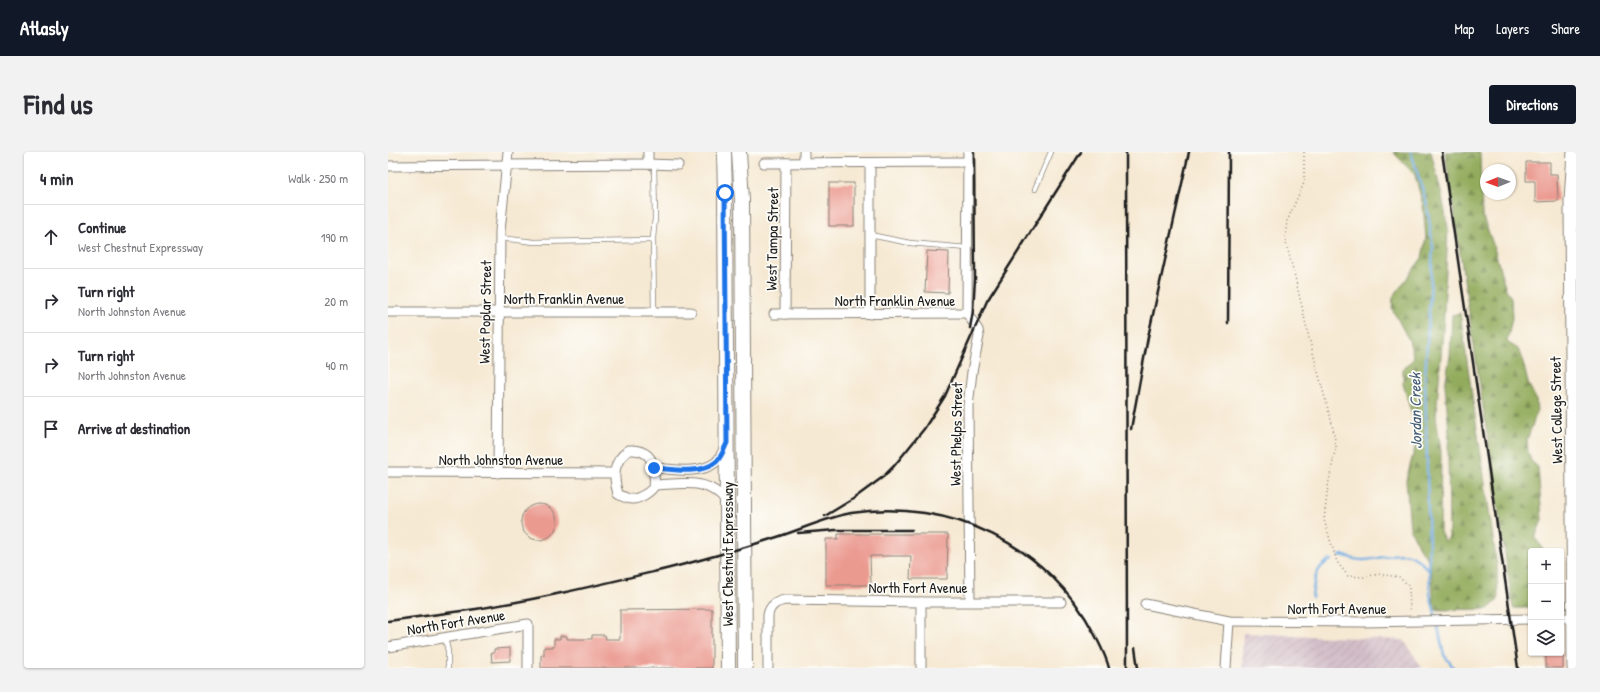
<!DOCTYPE html>
<html lang="en">
<head>
<meta charset="utf-8">
<style>
  :root { --surface:#fff; --page:#f2f2f3; --text:#2b2b33; --muted:#7c7c81; --line:#e1e1e2; --accent:#111827 }
  body { margin:0; font-family:"Patrick Hand",sans-serif; background:var(--page); color:var(--text) }
  .controls { position:absolute; right:12px; bottom:12px; display:grid; overflow:hidden; border-radius:4px; box-shadow:0 1px 3px #0004 }
  .controls button { width:36px; height:36px; display:grid; place-items:center; padding:0; border:0; border-bottom:1px solid var(--line); background:var(--surface); color:var(--text); font:20px sans-serif }
  .compass { position:absolute; left:1092px; top:12px; width:36px; height:36px; border-radius:50%; background:var(--surface); box-shadow:0 1px 3px #0004; rotate:269deg }
  .stop { position:absolute; width:12px; height:12px; margin:-9px; border:3px solid #1a73e8; border-radius:50%; background:#fff }
  .stop.end { background:#1a73e8; border-color:#fff; box-shadow:0 1px 4px #0008 }
  .list { margin:0; padding:0; list-style:none }
  h2 { display:flex; justify-content:space-between; align-items:center; height:52px; margin:0; padding:0 16px; font-size:17px }
  h2 small { font-size:13px; font-weight:400; color:var(--muted) }
  .list li { display:grid; grid-template-columns:26px 1fr auto; gap:12px; align-items:center; box-sizing:border-box; height:64px; padding:0 16px; border-top:1px solid var(--line) }
  .list b { display:block; font-size:15px; white-space:nowrap }
  .list p { margin:0; font-size:13px; white-space:nowrap; color:var(--muted) }
  .list em { font-size:13px; font-style:normal; color:var(--muted) }
  .icon { flex:none; width:22px; height:22px; fill:none; stroke:currentColor; stroke-width:2; stroke-linecap:round; stroke-linejoin:round }
  .map { position:relative; flex:none; width:1188px; height:516px; overflow:hidden; border-radius:4px }
  header { display:flex; align-items:center; gap:24px; box-sizing:border-box; height:56px; padding:0 20px; background:var(--accent); color:#fff }
  header strong { font-size:19px }
  nav { display:flex; gap:22px; margin-inline-start:auto; font-size:14px }
  .intro { display:flex; align-items:center; justify-content:space-between; box-sizing:border-box; height:96px; padding:0 24px }
  h1 { margin:0; font-size:28px }
  .button { padding:10px 18px; border-radius:4px; background:var(--accent); color:#fff; font-size:14px; font-weight:700 }
  main { display:flex; gap:24px; padding:0 24px }
  aside { flex:1; background:var(--surface); border-radius:4px; box-shadow:0 1px 3px #0004 }
  .map>svg:first-child { display:block }
  .industrial { fill:url(#industrial-furrows) }
  .forest { fill:url(#forest-firs); stroke:#57643c }
  .lines { fill:none; stroke-linecap:round; stroke-linejoin:round }
  .stream { stroke:#73ade3; stroke-width:2.5 }
  .building { fill:#eb9a90 }
  .lane-casing { stroke:#898278; stroke-width:6 }
  .street-casing { stroke:#898278; stroke-width:11 }
  .secondary-casing { stroke:#898278; stroke-width:15 }
  .primary-casing { stroke:#898278; stroke-width:16 }
  .path { stroke:#898278; stroke-width:1.5; stroke-dasharray:1 3; stroke-linecap:butt }
  .lane { stroke:#fff; stroke-width:4.5 }
  .street { stroke:#fff; stroke-width:9 }
  .secondary { stroke:#fff; stroke-width:13 }
  .primary { stroke:#fff; stroke-width:14 }
  .rail { stroke:#1c1c1c; stroke-width:2.5 }
  .route { stroke:#1a73e8; stroke-width:5 }
  .labels { text-anchor:middle; dominant-baseline:central; stroke-width:3.5; stroke-linejoin:round; paint-order:stroke }
  .street-label { font-size:15px; fill:#1c1c1c; stroke:#fdfcf7 }
  .water-label { font-size:16px; font-style:italic; fill:#435d76; stroke:#fdfcf7 }
</style>
</head>
<body>
<header>
<strong>Atlasly</strong>
<nav><a>Map</a><a>Layers</a><a>Share</a></nav>
</header>
<div class="intro"><h1>Find us</h1><a class="button">Directions</a></div>
<main>
<aside>
<h2>4 min<small>Walk · 250 m</small></h2>
<ul class="list">
<li><svg class="icon" aria-label="ahead" viewBox="0 0 24 24"><path d="M12 20V5M6 11l6-6 6 6"/></svg><div><b>Continue</b><p>West Chestnut Expressway</p></div><em>190 m</em></li>
<li><svg class="icon" aria-label="right" viewBox="0 0 24 24"><path d="M7 20v-9h11M14 6l5 5-5 5"/></svg><div><b>Turn right</b><p>North Johnston Avenue</p></div><em>20 m</em></li>
<li><svg class="icon" aria-label="right" viewBox="0 0 24 24"><path d="M7 20v-9h11M14 6l5 5-5 5"/></svg><div><b>Turn right</b><p>North Johnston Avenue</p></div><em>40 m</em></li>
<li><svg class="icon" aria-label="arrive" viewBox="0 0 24 24"><path d="M6 21V4h12l-3 4 3 4H6"/></svg><div><b>Arrive at destination</b></div></li>
</ul>
</aside>
<div class="map">
<svg width="1188" height="516" viewBox="0 0 1188 516">
  <defs>
    <pattern id="industrial-furrows" width="10" height="10" patternUnits="userSpaceOnUse"><rect width="10" height="10" fill="#d2bdc7"/><path d="M-1 1l2-2M0 10L10 0M9 11l2-2" fill="none" stroke="#b4a2aa"/></pattern>
    <pattern id="forest-firs" width="22" height="20" patternUnits="userSpaceOnUse"><rect width="22" height="20" fill="#92ab5c"/><path d="M5 1l3.5 6h-7zM16 11l3.5 6h-7z" fill="#768a4b"/></pattern>
  </defs>
  <rect width="100%" height="100%" fill="#fdfcf7"/>
  <filter id="ink" filterUnits="userSpaceOnUse"><feTurbulence type="fractalNoise" baseFrequency=".025" numOctaves="2"/><feDisplacementMap in="SourceGraphic" scale="8" xChannelSelector="R" yChannelSelector="G"/><feConvolveMatrix kernelMatrix="1 2 1 2 8 2 1 2 1" color-interpolation-filters="sRGB"/></filter>
  <filter id="wash" filterUnits="userSpaceOnUse"><feTurbulence type="fractalNoise" baseFrequency=".012" numOctaves="4" result="noise"/><feDisplacementMap in="SourceGraphic" scale="16" xChannelSelector="R" yChannelSelector="G"/><feGaussianBlur stdDeviation="0.9" result="paint"/><feColorMatrix in="noise" values="0 0 0 0 0 0 0 0 0 0 0 0 0 0 0 0 0 1.4 0 .05"/><feComposite in="paint" operator="in"/></filter>
  <g filter="url(#wash)">
    <rect width="100%" height="100%" fill="#f6e9d3"/>
    <!-- industrial -->
    <path class="industrial" d="M855 481 1016 488 1034 516H854Z"/>
    <!-- forest -->
    <g class="forest">
      <path d="M1005 0H1043L1053 40 1060 76 1055 180 1048 264 1053 299 1052 380 1057 390 1061 385 1060 296 1061 280 1057 233 1062 204 1064 163 1072 161 1109 413 1110 448 1100 457 1046 458 1044 425 1039 406 1031 396 1022 376 1018 328 1030 285 1015 232V217L1026 206 1021 188 1004 157 1005 145 1034 106 1038 85 1035 53 1027 23Z"/>
      <path d="M1057 0H1092L1094 63 1105 92 1117 135 1123 146 1124 166 1119 190 1130 197 1135 210 1140 231 1148 247 1149 260 1139 288 1140 300 1143 309 1150 315 1154 368 1147 386 1154 395 1155 399H1143V456H1125Z"/>
    </g>
    <g class="lines">
      <!-- stream -->
      <g class="stream">
        <path d="M1023 0 1039 53 1045 95 1037 225 1042 442 1048 466"/>
        <path d="M952 404 954 403C961 405 969 409 976 408 1006 406 1018 390 1041 419"/>
        <path d="M924 445C926 430 927 414 943 408"/>
        <path d="M1049 471 1056 503 1066 516"/>
      </g>
    </g>
    <g id="blocks">
      <!-- building -->
      <g class="building">
        <path d="M1138 10H1162V22H1169L1170 49 1147 50V29H1138Z"/>
        <rect x="441" y="31" width="25" height="43"/>
        <path d="M539 99 561 100 560 141 537 140Z"/>
        <circle cx="151" cy="370" r="18"/>
        <path d="M450 382H560L559 427H522L523 404H482L483 433H438V387H450Z"/>
        <path d="M324 457V516H153V503H156V495H166V487H172V484H179V487H204V483H217L218 487H232V458Z"/>
        <path d="M122 496V509L104 510 103 501H106V497Z"/>
        <rect x="1158" y="501" width="17" height="15"/>
      </g>
    </g>
  </g>
  <g filter="url(#ink)">
    <use href="#blocks" fill-opacity="0" stroke="#898278" stroke-width="1"/>
    <g class="lines">
      <!-- lane casing -->
      <g class="lane-casing">
        <g id="lane">
          <path d="M266 12 267 66 265 86 266 160"/>
          <path d="M647 37 663 0"/>
          <path d="M482 83 522 91 579 96"/>
          <path d="M112 86 146 90 265 88"/>
          <path d="M57 486 60 499V516"/>
        </g>
      </g>
      <!-- street casing -->
      <g class="street-casing">
        <g id="street">
          <path d="M260 0V12"/>
          <path d="M580 0 579 161 590 178 591 184 584 220 580 254 582 449"/>
          <path d="M376 11 580 10"/>
          <path d="M416 11V0"/>
          <path d="M482 11V162"/>
          <path d="M0 14 260 12 290 13"/>
          <path d="M0 160H303"/>
          <path d="M386 162 579 161"/>
          <path d="M397 162 398 11"/>
          <path d="M241 298C257 297 266 305 266 322 266 326 267 331 266 334 263 340 251 347 244 347 239 347 234 344 230 342 225 324 224 310 241 298Z"/>
          <path d="M266 316C285 317 312 323 328 310 332 307 335 299 337 294"/>
          <path d="M0 320 227 321"/>
          <path d="M110 321 112 79 120 0"/>
          <path d="M266 333C293 332 321 325 338 350"/>
          <path d="M533 450V516"/>
          <path d="M757 452 841 469 975 470 1143 467"/>
          <path d="M1173 466H1186"/>
          <path d="M0 495 140 472V516"/>
          <path d="M380 516V463C382 453 388 450 397 448L533 450H673"/>
          <path d="M838 516 841 469"/>
        </g>
      </g>
      <!-- secondary casing -->
      <g class="secondary-casing">
        <path id="secondary" d="M1186 516 1183 49 1186 0"/>
      </g>
      <!-- primary casing -->
      <g class="primary-casing">
        <g id="primary">
          <path d="M336 0 337 41 340 516"/>
          <path d="M351 0 354 48 357 516"/>
        </g>
      </g>
      <!-- path -->
      <path class="path" d="M916 0V31L899 69 897 87 908 129 921 186 944 272 948 294 940 334 936 368 949 410 960 424 976 425 990 422 1011 425 1021 434 1022 460"/>
      <!-- lane -->
      <use href="#lane" class="lane"/>
      <!-- street -->
      <use href="#street" class="street"/>
      <!-- secondary -->
      <use href="#secondary" class="secondary"/>
      <!-- primary -->
      <use href="#primary" class="primary"/>
      <!-- rail -->
      <g class="rail">
        <path d="M738 0 739 516"/>
        <path d="M1054 0 1130 516"/>
        <path d="M840 171 841 0"/>
        <path d="M582 176 585 159 587 127 586 0"/>
        <path d="M743 277 760 185 801 0"/>
        <path d="M437 364 465 347 495 325 506 314 536 277 557 244 599 149 693 0"/>
        <path d="M410 381 448 378H524"/>
        <path d="M0 469C29 465 59 461 88 457 153 447 218 431 282 416 317 407 352 397 386 386 412 378 437 366 463 361 562 346 661 393 707 483 712 493 718 504 721 516"/>
        <path d="M747 496 750 516"/>
      </g>
    </g>
  </g>
  <g class="lines" filter="url(#ink)">
    <!-- route -->
    <path class="route" d="M266 316C285 317 312 323 328 310 333 306 336 297 339 291L337 41"/>
  </g>
  <g class="labels">
    <!-- street labels -->
    <g class="street-label">
      <text transform="translate(384 87) rotate(-89)">West Tampa Street</text>
      <text x="176" y="146">North Franklin Avenue</text>
      <text x="507" y="148">North Franklin Avenue</text>
      <text transform="translate(97 160) rotate(-89)">West Poplar Street</text>
      <text transform="translate(1168 258) rotate(-91)">West College Street</text>
      <text transform="translate(568 282) rotate(-89)">West Phelps Street</text>
      <text x="113" y="307">North Johnston Avenue</text>
      <text transform="translate(339 402) rotate(-90)">West Chestnut Expressway</text>
      <text x="530" y="435">North Fort Avenue</text>
      <text x="949" y="456">North Fort Avenue</text>
      <text transform="translate(68 470) rotate(-9)">North Fort Avenue</text>
    </g>
    <!-- water labels -->
    <g class="water-label">
      <text transform="translate(1027 259) rotate(-91)">Jordan Creek</text>
    </g>
  </g>
</svg>
<div class="controls">
<button>+</button>
<button>−</button>
<button><svg class="icon" aria-label="layers" viewBox="0 0 24 24"><path d="M12 4l9 5-9 5-9-5zM3 14l9 5 9-5"/></svg></button>
</div>
<svg class="compass" viewBox="-18 -18 36 36"><path d="M0-13l5 13h-10z" fill="#e53935"/><path d="M0 13l5-13h-10z" fill="#7c7c81"/></svg>
<div class="stop" style="left:337px;top:41px"></div>
<div class="stop end" style="left:266px;top:316px"></div>
</div>
</main>
</body>
</html>
